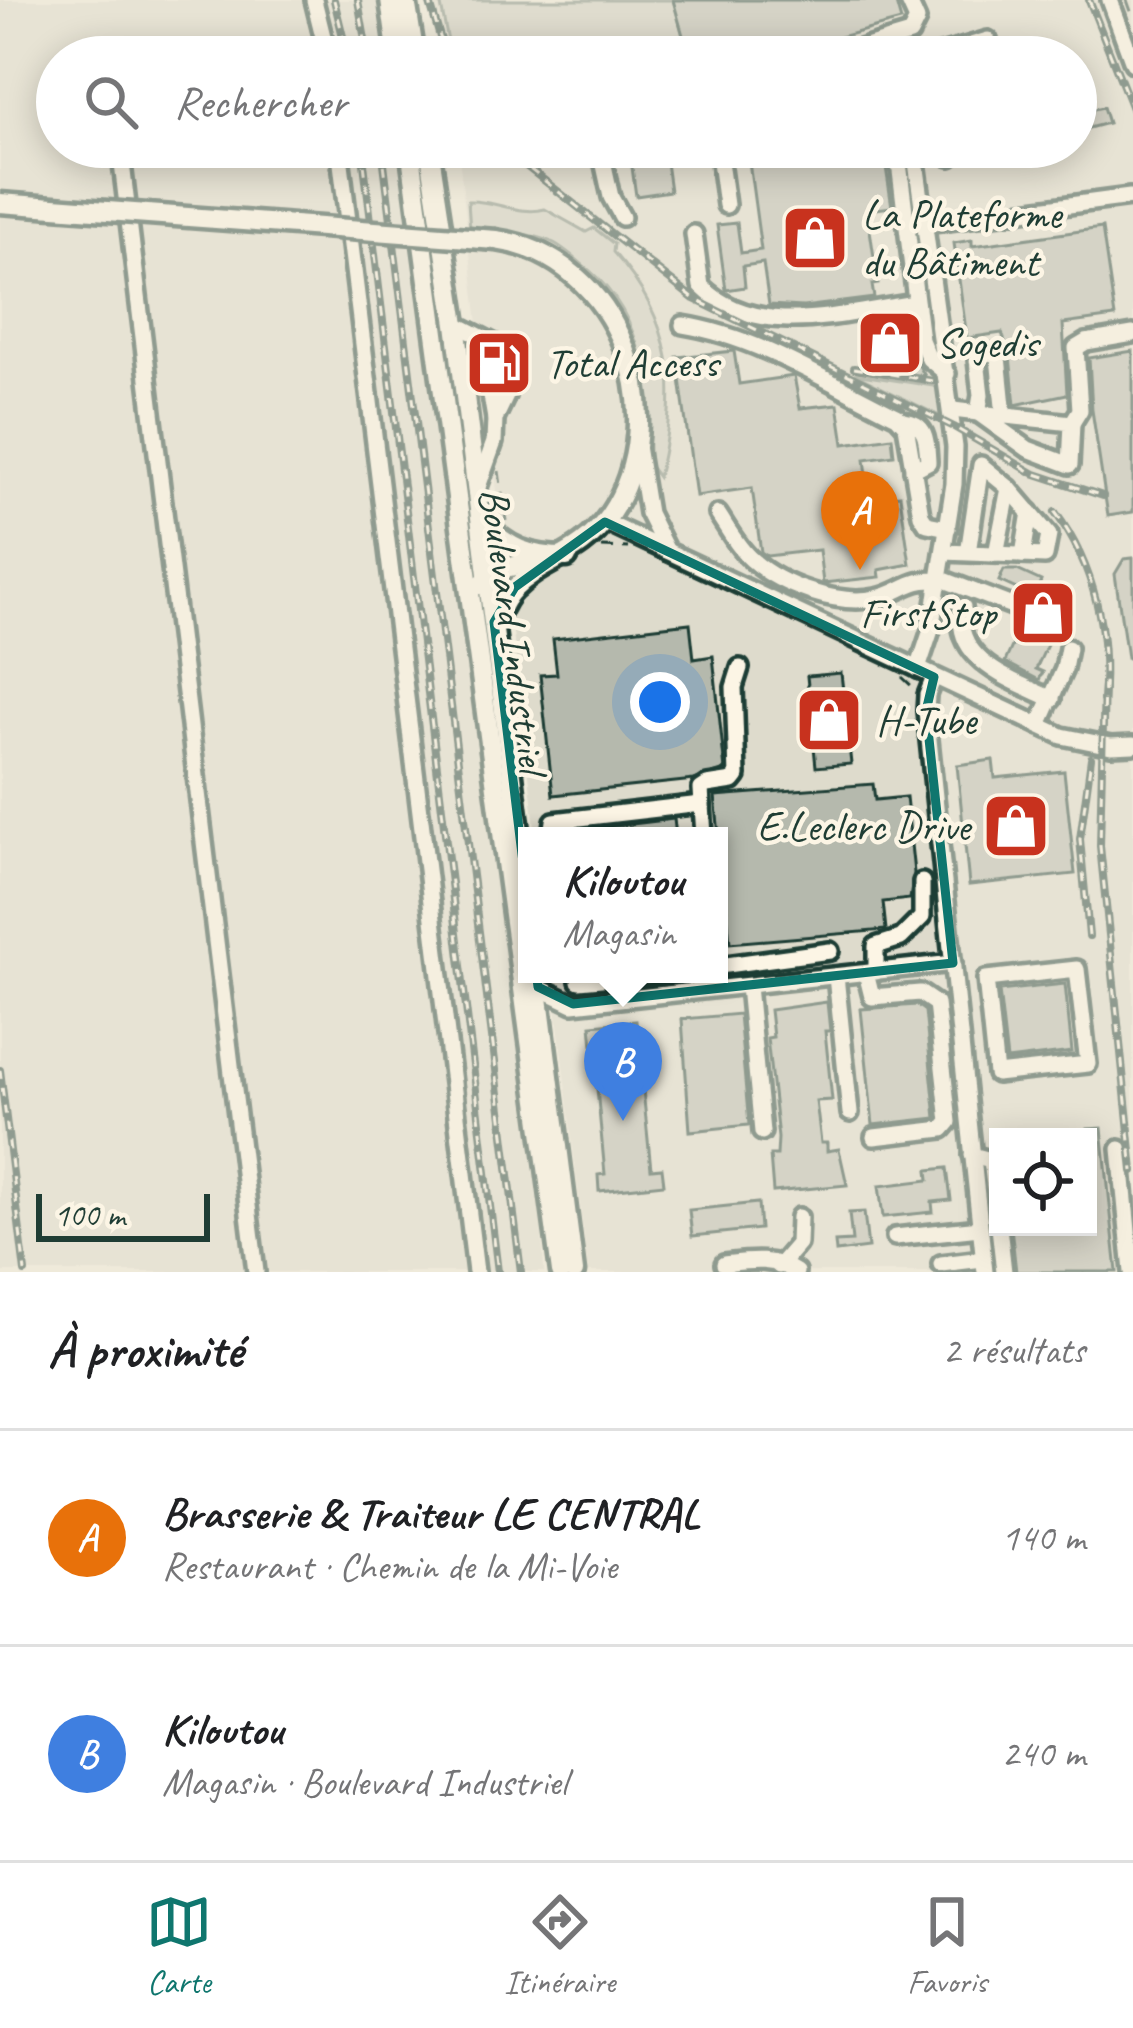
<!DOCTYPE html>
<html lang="fr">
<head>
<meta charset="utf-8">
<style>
  :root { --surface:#fff; --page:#f2f2f2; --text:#202124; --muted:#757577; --line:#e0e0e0; --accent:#0f766e }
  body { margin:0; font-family:Caveat,sans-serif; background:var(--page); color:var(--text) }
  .controls { position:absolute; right:36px; bottom:36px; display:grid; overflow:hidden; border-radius:0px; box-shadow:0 6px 30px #0003 }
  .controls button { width:108px; height:108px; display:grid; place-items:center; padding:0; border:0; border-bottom:3px solid var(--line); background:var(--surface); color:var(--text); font:60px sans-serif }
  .scale { position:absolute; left:36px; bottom:30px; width:174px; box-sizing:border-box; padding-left:12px; border:6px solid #1f3d34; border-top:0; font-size:33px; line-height:42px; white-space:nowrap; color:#1f3d34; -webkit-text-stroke:9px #fcf5e5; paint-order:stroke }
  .you { position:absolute; left:660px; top:702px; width:42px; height:42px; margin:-30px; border:9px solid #fff; border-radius:50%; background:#1a73e8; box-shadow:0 0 0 18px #1a73e833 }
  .badge { display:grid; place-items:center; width:78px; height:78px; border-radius:50%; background:var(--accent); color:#fff; font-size:39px; font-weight:700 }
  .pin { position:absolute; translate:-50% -99px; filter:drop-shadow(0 3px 6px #0008) }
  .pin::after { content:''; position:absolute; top:63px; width:42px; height:36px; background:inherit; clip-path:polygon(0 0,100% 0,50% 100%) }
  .popup { position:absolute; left:518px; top:827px; width:210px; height:156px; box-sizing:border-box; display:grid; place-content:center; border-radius:0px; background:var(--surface); filter:drop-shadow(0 3px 9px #0005); font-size:39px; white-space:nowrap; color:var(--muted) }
  .popup b { font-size:45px; color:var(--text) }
  .popup::after { content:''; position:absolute; left:50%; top:100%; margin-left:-24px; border:24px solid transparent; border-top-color:var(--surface) }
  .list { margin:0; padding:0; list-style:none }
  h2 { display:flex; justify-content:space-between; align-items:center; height:156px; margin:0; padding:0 48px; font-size:51px }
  h2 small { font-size:39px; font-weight:400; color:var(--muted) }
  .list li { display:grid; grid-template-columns:78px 1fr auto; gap:36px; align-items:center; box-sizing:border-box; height:216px; padding:0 48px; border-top:3px solid var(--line) }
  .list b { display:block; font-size:45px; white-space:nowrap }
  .list p { margin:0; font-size:39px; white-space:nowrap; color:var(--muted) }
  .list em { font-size:39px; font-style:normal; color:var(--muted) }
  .icon { flex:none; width:66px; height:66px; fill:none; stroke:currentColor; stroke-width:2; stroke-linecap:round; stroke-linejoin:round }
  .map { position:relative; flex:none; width:1133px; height:1272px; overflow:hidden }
  .search { position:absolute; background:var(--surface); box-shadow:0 6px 30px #0003; left:36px; right:36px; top:36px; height:132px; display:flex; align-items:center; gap:30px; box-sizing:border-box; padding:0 42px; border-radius:66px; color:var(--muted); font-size:45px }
  .sheet { height:588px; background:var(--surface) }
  nav { display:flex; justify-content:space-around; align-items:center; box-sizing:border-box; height:168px; border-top:3px solid var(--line); background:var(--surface); font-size:33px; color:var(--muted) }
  nav a { display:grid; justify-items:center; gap:6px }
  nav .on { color:var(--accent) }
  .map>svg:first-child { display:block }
  .built { fill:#dedbcc; fill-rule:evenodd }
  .green { fill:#cccdbf; stroke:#76857a; stroke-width:3 }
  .building { fill:#b5b9ad; stroke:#1f3d34; stroke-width:3 }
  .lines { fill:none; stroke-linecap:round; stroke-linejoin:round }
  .minor-casing { stroke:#1f3d34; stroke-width:24 }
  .major-casing { stroke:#1f3d34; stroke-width:27 }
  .path { stroke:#1f3d34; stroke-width:3; stroke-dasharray:12 9; stroke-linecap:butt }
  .minor { stroke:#fcf5e5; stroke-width:15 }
  .major { stroke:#fcf5e5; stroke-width:18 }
  .rail-casing { stroke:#1f3d34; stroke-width:8 }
  .rail { stroke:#fcf5e5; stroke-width:3; stroke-dasharray:9; stroke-linecap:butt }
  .major-bridge-casing { stroke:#1f3d34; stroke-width:27; stroke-linecap:butt }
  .major-bridge { stroke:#fcf5e5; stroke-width:18 }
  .marked { fill:none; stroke:#0f766e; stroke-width:9; stroke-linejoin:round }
  .labels { text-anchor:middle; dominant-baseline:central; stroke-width:9; stroke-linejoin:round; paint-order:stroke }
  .poi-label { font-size:42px; fill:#1f3d34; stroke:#fcf5e5; text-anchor:start }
  .street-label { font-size:42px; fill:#1f3d34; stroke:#fcf5e5 }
</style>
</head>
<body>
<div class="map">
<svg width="1133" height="1272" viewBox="0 0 1133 1272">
  <rect width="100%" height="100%" fill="#efeada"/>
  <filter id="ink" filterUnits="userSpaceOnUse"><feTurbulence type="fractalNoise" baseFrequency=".00833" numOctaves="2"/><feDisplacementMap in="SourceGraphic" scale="24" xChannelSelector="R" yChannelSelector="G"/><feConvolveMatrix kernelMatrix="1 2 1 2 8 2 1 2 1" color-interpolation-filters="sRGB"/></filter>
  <g filter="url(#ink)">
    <!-- built -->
    <g class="built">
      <path d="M0 0H378L386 57H57V147H399L460 621 468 647 540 1195 544 1272H0Z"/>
      <path d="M427 0H1133V1272H588L552 974H719V836H536L458 147H1076V57H439ZM998 1137H1088V1227H998Z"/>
    </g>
    <!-- green -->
    <g class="green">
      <path d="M440 0H673L689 57H451Z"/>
      <path d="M468 201C495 200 520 216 545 209L586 232 594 228 614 244 613 252C675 321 680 389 658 477L649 465C649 393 648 321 589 270 577 260 565 248 552 242 527 231 496 232 470 230Z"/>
      <path d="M854 374 940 387 944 418Z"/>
    </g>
    <!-- building -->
    <g class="building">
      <path d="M673 0H895L901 21 764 57H689Z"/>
      <path d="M1103 107 1108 123 1081 130 1076 126V113Z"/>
      <path d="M747 147H883L892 207 867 210 878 284 872 285 874 298 803 307 769 305 763 263 743 266 745 287 726 290 717 225 737 223 741 253 761 250Z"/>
      <path d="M664 148 670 191 636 196 630 153Z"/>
      <path d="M1102 228 1115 317 1063 324 1067 394 1015 405 1010 356 1002 333 967 338 954 243 972 240V246Z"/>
      <path d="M906 317 914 365 918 364 925 376 872 368 866 323Z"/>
      <path d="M734 351 739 384 794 376 800 408 838 404 844 444 892 437 894 455 865 459 870 499 900 495 910 564 879 570 880 577 823 583 819 550 767 556 761 552 752 488 696 496 677 357Z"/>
      <path d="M1133 351V512L1108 516 1092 410 1089 358Z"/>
      <path d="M1133 558V657L1127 658 1115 574 1124 559Z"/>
      <path d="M1004 570H1017L1041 581 1039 586 1068 599 1036 669 1043 672 1039 680 1005 662 1034 597 999 581Z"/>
      <path d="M690 623 694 659 713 656 725 770 694 780 553 795 540 675 557 674 553 639Z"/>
      <path d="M841 673 851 764 816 767 807 676Z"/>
      <path d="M993 760 995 778 1064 771 1075 874 969 885 957 765Z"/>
      <path d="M873 784 875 800 906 797 914 873 910 899 883 902 886 930 730 943 715 796Z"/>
      <path d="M674 819 676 836H564L565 832Z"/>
      <path d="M1065 984 1072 1052 1007 1060 999 991Z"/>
      <path d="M827 1002 830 1031H825L832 1100 816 1101 821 1143H827V1151L839 1149 847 1185 773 1192 770 1155H777L778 1138 767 1038 773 1037 770 1010Z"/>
      <path d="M917 1005 925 1011 936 1118 873 1125 861 1009Z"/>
      <path d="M739 1014 749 1125 690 1131 682 1019Z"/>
      <path d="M636 1021 651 1169 662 1168 664 1184 599 1191 598 1175 605 1174 591 1025Z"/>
      <path d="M1102 1128 1117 1272H1016L1011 1227H1088V1129Z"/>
      <path d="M947 1168 951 1200 932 1202 933 1212 883 1217 879 1186 929 1180 928 1170Z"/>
      <path d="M758 1203 760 1229 692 1236 689 1210Z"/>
      <path d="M864 1212 868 1248 836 1252 835 1242 852 1241 849 1213Z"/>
    </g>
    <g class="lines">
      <!-- minor casing -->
      <g class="minor-casing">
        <g id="minor">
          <path d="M314 0 328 57"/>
          <path d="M1110 0 1133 63"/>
          <path d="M110 56V57"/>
          <path d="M833 57 910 34 917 20 908 0"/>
          <path d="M931 57 988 40"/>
          <path d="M120 147 256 1272"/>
          <path d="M339 147 476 1272"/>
          <path d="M600 147 611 197 622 217"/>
          <path d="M718 147 726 205"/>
          <path d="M897 147 921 340 929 359 947 374"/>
          <path d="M914 147 955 447 954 484 931 630 918 669"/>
          <path d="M947 147 950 157"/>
          <path d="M925 224 1130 197"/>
          <path d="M694 234 701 286C757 342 846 312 916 303"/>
          <path d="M456 324 495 344 501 356"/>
          <path d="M683 325C759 337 829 383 897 416L906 426 921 515 927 524 948 528"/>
          <path d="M487 372 495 419"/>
          <path d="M953 410 978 413 981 395 977 360 982 354 994 353 998 357 1004 416"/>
          <path d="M978 413 1072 423 1070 465 1028 449Z"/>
          <path d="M903 421C927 423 927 441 928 462L913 470"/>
          <path d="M1072 423 1080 410 1076 348 1086 342 1133 334"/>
          <path d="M637 446 648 513 667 551"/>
          <path d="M478 487 494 442 495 419 506 396 503 370"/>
          <path d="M718 514C728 529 738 548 752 560 781 586 838 606 876 598 900 594 912 576 939 581"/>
          <path d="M605 522 1062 736 1111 746 1133 745"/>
          <path d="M944 552 1045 556 1049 535 1009 488 981 465 968 553"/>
          <path d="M996 554 1009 488"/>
          <path d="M1023 555 1030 512"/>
          <path d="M939 578 1012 606"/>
          <path d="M963 607C950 660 1014 681 1052 699"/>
          <path d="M934 677 927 695 926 711 985 1272"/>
          <path d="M1039 725 1064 669 1068 648"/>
          <path d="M552 836 554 821 701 804"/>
          <path d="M704 836 701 789 707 785 733 781 737 776 734 687 740 668"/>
          <path d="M719 966 830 951"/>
          <path d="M1077 969 1088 1064 996 1074 986 979Z"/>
          <path d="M876 972V946L901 938 922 917V882"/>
          <path d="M866 973 872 997 920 993 936 1004 949 1122 943 1129 874 1137"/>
          <path d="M836 976 850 1113"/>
          <path d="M579 981 656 974"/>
          <path d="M748 986 762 1132"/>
          <path d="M538 987 573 1004 953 963"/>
          <path d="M1120 1149 1132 1272"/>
          <path d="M972 1155 991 1160 998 1218"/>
          <path d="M999 1227 1004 1272"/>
          <path d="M895 1237 980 1228"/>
          <path d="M724 1264C749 1261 773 1257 796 1272"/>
          <path d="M941 1264 983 1259"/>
          <path d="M779 1266 798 1244 799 1217"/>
        </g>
      </g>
      <!-- major casing -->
      <g class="major-casing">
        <g id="major">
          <path d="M390 0 398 57"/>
          <path d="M406 0 415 57"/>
          <path d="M410 147 561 1272"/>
          <path d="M429 147 456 324 527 896"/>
          <path d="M482 521C507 549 530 557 567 557"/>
          <path d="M480 585 501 569 542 560"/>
          <path d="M495 621C500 610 505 597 514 589 542 560 580 557 609 516 677 417 620 257 496 240"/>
          <path d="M536 974 574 1272"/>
        </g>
      </g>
      <!-- path -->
      <g class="path">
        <path d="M1127 0 1133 17"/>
        <path d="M499 471 506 521"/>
        <path d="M602 547 628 548"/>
        <path d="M902 677 917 691"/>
      </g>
      <!-- minor -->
      <use href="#minor" class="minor"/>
      <!-- major -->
      <use href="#major" class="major"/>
      <!-- rail casing -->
      <g class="rail-casing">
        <g id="rail">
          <path d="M334 0 348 57"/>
          <path d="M358 0 368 57"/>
          <path d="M429 0 446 57"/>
          <path d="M1089 0 1133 111"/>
          <path d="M362 147 498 1272"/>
          <path d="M382 147 521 1272"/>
          <path d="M502 147 694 299 954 427 1033 473 1103 496"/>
          <path d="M854 368 933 381"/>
          <path d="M1055 512C1095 566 1109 634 1103 700"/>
          <path d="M1104 683 1100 846 1133 1171"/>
          <path d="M1089 936 1080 839 1091 758"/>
          <path d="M0 1070 25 1272"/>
        </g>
      </g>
      <!-- rail -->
      <use href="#rail" class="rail"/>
      <!-- major-bridge casing -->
      <g class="major-bridge-casing">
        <path id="major-bridge" d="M0 203 496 240"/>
      </g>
      <!-- major-bridge -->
      <use href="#major-bridge" class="major-bridge"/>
    </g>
  </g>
  <!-- marked area -->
  <path d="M0 0H1133V1272H0ZM605 522 934 677 926 711 953 963 573 1004 538 987 494 622 515 587Z" fill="#efeada" fill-opacity=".55" fill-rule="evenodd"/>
  <path class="marked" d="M605 522 934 677 926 711 953 963 573 1004 538 987 494 622 515 587Z"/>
  <!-- icons -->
  <defs>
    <g id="shop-square" transform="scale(3.45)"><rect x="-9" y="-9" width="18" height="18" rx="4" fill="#c8321e" stroke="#fcf5e5"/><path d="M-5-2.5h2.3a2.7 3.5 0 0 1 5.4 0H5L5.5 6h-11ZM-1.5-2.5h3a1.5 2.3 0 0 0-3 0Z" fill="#fff"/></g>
    <g id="fuel-square" transform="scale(3.45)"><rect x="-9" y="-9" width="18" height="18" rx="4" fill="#c8321e" stroke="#fcf5e5"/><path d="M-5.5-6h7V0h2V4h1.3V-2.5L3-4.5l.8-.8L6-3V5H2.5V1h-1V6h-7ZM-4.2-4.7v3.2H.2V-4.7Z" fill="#fff"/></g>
  </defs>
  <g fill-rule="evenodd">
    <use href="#shop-square" x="815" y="238"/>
    <use href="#shop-square" x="890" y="343"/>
    <use href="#fuel-square" x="499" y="363"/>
    <use href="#shop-square" x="1043" y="613"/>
    <use href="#shop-square" x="829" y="720"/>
    <use href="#shop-square" x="1016" y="826"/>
  </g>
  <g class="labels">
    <!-- poi labels -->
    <g class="poi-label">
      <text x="862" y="214">La Plateforme<tspan x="862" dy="48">du Bâtiment</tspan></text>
      <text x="936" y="343">Sogedis</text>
      <text x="546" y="363">Total Access</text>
      <text x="996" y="613" text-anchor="end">FirstStop</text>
      <text x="876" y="720">H-Tube</text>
      <text x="970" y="826" text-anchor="end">E.Leclerc Drive</text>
    </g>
    <!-- street labels -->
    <g class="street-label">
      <text transform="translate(513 630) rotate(82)">Boulevard Industriel</text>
    </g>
  </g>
</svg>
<div class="controls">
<button><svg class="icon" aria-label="locate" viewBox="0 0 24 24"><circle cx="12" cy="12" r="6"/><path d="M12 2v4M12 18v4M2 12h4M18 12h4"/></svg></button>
</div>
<div class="scale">100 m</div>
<div class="you"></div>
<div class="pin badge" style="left:860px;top:570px;background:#e8710a">A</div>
<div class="pin badge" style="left:623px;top:1121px;background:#3f7fe0">B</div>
<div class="popup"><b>Kiloutou</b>Magasin</div>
<div class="search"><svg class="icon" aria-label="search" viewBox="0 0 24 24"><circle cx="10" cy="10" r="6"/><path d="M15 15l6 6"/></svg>Rechercher</div>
</div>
<section class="sheet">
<h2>À proximité<small>2 résultats</small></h2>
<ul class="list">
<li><span class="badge" style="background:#e8710a">A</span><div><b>Brasserie &amp; Traiteur LE CENTRAL</b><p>Restaurant · Chemin de la Mi-Voie</p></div><em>140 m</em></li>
<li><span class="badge" style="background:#3f7fe0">B</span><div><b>Kiloutou</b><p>Magasin · Boulevard Industriel</p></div><em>240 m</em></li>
</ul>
</section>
<nav>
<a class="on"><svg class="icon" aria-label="map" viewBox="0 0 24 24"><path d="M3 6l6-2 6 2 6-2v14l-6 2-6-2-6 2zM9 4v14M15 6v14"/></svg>Carte</a>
<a><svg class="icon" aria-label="directions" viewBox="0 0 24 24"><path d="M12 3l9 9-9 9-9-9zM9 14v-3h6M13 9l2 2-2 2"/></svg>Itinéraire</a>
<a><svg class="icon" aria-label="saved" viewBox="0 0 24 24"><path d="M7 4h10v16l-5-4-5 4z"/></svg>Favoris</a>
</nav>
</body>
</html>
